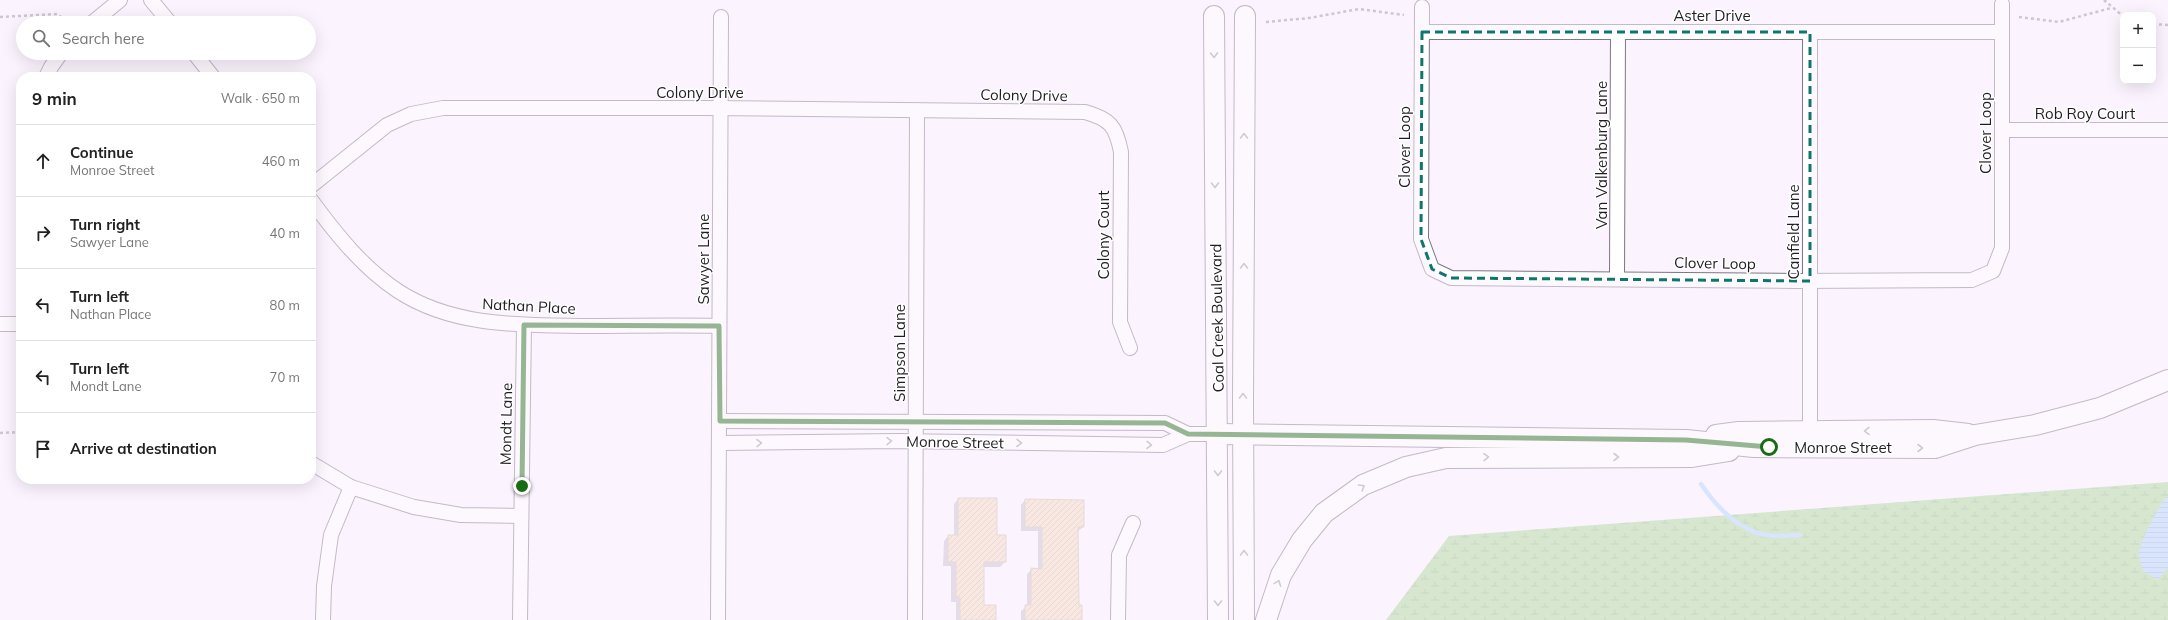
<!DOCTYPE html>
<html lang="en">
<head>
<meta charset="utf-8">
<style>
  :root { --surface:#fff; --page:#f6f6f6; --text:#222; --muted:#767676; --line:#e0e0e0 }
  body { margin:0; font-family:Mulish,sans-serif; background:var(--page); color:var(--text) }
  .controls { position:absolute; right:12px; top:12px; display:grid; overflow:hidden; border-radius:8px; box-shadow:0 4px 16px #0002 }
  .controls button { width:36px; height:36px; display:grid; place-items:center; padding:0; border:0; border-bottom:1px solid var(--line); background:var(--surface); color:var(--text); font:20px sans-serif }
  .stop { position:absolute; width:12px; height:12px; margin:-9px; border:3px solid #196c13; border-radius:50%; background:#fff }
  .stop.end { background:#196c13; border-color:#fff; box-shadow:0 1px 4px #0008 }
  .list { margin:0; padding:0; list-style:none }
  h2 { display:flex; justify-content:space-between; align-items:center; height:52px; margin:0; padding:0 16px; font-size:17px }
  h2 small { font-size:13px; font-weight:400; color:var(--muted) }
  .list li { display:grid; grid-template-columns:26px 1fr auto; gap:12px; align-items:center; box-sizing:border-box; height:72px; padding:0 16px; border-top:1px solid var(--line) }
  .list b { display:block; font-size:15px; white-space:nowrap }
  .list p { margin:0; font-size:13px; white-space:nowrap; color:var(--muted) }
  .list em { font-size:13px; font-style:normal; color:var(--muted) }
  .icon { flex:none; width:22px; height:22px; fill:none; stroke:currentColor; stroke-width:2; stroke-linecap:round; stroke-linejoin:round }
  .map { position:relative; flex:none; width:2168px; height:620px; overflow:hidden }
  .search { position:absolute; background:var(--surface); box-shadow:0 4px 16px #0002; left:16px; top:16px; width:300px; height:44px; display:flex; align-items:center; gap:10px; box-sizing:border-box; padding:0 14px; border-radius:22px; color:var(--muted); font-size:15px }
  .panel { position:absolute; background:var(--surface); box-shadow:0 4px 16px #0002; left:16px; top:72px; width:300px; height:412px; border-radius:16px }
  .map>svg:first-child { display:block }
  .wetland { fill:url(#wetland-marsh) }
  .water { fill:url(#water-rules) }
  .shadow { fill:#0003 }
  .lines { fill:none; stroke-linecap:round; stroke-linejoin:round }
  .stream { stroke:#afd5fd; stroke-width:4.5 }
  .building { fill:url(#building-hatch); stroke:#cabeb3 }
  .minor-casing { stroke:#7e7682; stroke-width:16 }
  .secondary-casing { stroke:#7e7682; stroke-width:22 }
  .path { stroke:#979199; stroke-width:2.5; stroke-dasharray:3 3; stroke-linecap:butt }
  .minor { stroke:#fff; stroke-width:14 }
  .secondary { stroke:#fff; stroke-width:20 }
  .oneway { stroke:#9b999c }
  .route { stroke:#196c13; stroke-width:5 }
  .marked { fill:none; stroke:#0f766e; stroke-width:3; stroke-dasharray:8 5; stroke-linejoin:round }
  .labels { text-anchor:middle; dominant-baseline:central; stroke-width:3; stroke-linejoin:round; paint-order:stroke }
  .street-label { font-size:15px; fill:#201d22; stroke:#fff }
</style>
</head>
<body>
<div class="map">
<svg width="2168" height="620" viewBox="0 0 2168 620">
  <defs>
    <pattern id="wetland-marsh" width="20" height="14" patternUnits="userSpaceOnUse"><rect width="20" height="14" fill="#a8d898"/><path d="M1 5h8M5 5V1M11 12h8M15 12V8" fill="none" stroke="#90b983"/></pattern>
    <pattern id="water-rules" width="6" height="5" patternUnits="userSpaceOnUse"><rect width="6" height="5" fill="#afd5fd"/><path d="M0 2.5h6" fill="none" stroke="#96b6d9"/></pattern>
    <pattern id="building-hatch" width="6" height="6" patternUnits="userSpaceOnUse"><rect width="6" height="6" fill="#f7dac2"/><path d="M-1 1l2-2M0 6l6-6M5 7l2-2" fill="none" stroke="#d3bba6"/></pattern>
  </defs>
  <rect width="100%" height="100%" fill="#fbf3fe"/>
  <!-- wetland -->
  <path class="wetland" d="M2168 482V620H1386L1449 536Z"/>
  <!-- water -->
  <path class="water" d="M2168 496V567L2158 580 2143 571C2142 566 2138 558 2139 553 2139 544 2161 500 2168 496Z"/>
  <!-- shadow -->
  <g class="shadow">
    <path d="M958 499 996 536H1005V562L1000 567H983V606L995 620H956V602H951V566H943L944 541 948 536H954V504Z"/>
    <path d="M1025 500 1083 527 1077 532 1078 606 1081 620H1021V611L1027 606V574L1032 569H1038V531H1021V505Z"/>
  </g>
  <g class="lines">
    <!-- stream -->
    <path class="stream" d="M1701 484C1716 506 1738 530 1766 535 1777 537 1789 535 1800 535"/>
  </g>
  <!-- building -->
  <g class="building">
    <path d="M958 498H997V535H1006V562H984V605H996V620H960V597H956V562H948V535H958Z"/>
    <path d="M1025 499 1084 500V527H1078L1079 605H1082V620H1025V605H1031V568L1042 569V527H1025Z"/>
  </g>
  <g class="lines">
    <!-- minor casing -->
    <g class="minor-casing">
      <g id="minor">
        <path d="M151 0 170 23"/>
        <path d="M1422 7 1421 239 1432 269 1451 278 1795 281 1972 280 1993 271 2002 248V4"/>
        <path d="M92 23 120 0"/>
        <path d="M1422 32H2002"/>
        <path d="M194 53 213 77"/>
        <path d="M46 77 51 67 61 53"/>
        <path d="M2002 130H2168"/>
        <path d="M311 186 387 125 411 114 443 108H705L1085 112C1110 119 1116 126 1121 152L1120 322 1130 348"/>
        <path d="M311 200C336 234 363 268 398 291 453 327 521 325 583 326 628 326 674 325 719 326"/>
        <path d="M1617 279 1618 32"/>
        <path d="M0 324H21"/>
        <path d="M720 421 1165 423 1188 434"/>
        <path d="M1810 431V32"/>
        <path d="M720 443 899 441 1163 445 1188 434H1218"/>
        <path d="M311 463 351 487 414 507 461 515 521 516"/>
        <path d="M323 620 324 586 331 535 351 487"/>
        <path d="M520 620 524 325"/>
        <path d="M718 620 721 17"/>
        <path d="M915 620 917 111"/>
        <path d="M1118 620 1119 555 1133 523"/>
      </g>
    </g>
    <!-- secondary casing -->
    <g class="secondary-casing">
      <g id="secondary">
        <path d="M1214 16 1218 620"/>
        <path d="M1218 434 1686 440 1754 447 1935 448 1975 435 2035 425 2100 408 2168 380"/>
        <path d="M1716 435 1739 432 1933 430 1968 434"/>
        <path d="M1244 620 1243 400 1245 16"/>
        <path d="M1266 620 1281 575 1302 540 1324 513 1363 485 1406 467 1446 458 1692 457 1729 451"/>
      </g>
    </g>
    <!-- path -->
    <g class="path">
      <path d="M2104 0 2123 16"/>
      <path d="M0 17 57 14 65 20"/>
      <path d="M2019 17 2059 22 2111 8"/>
      <path d="M1266 22 1309 18 1359 9 1404 15"/>
      <path d="M2153 24 2168 25"/>
      <path d="M0 433 21 432"/>
    </g>
    <!-- minor -->
    <use href="#minor" class="minor"/>
    <!-- secondary -->
    <use href="#secondary" class="secondary"/>
  </g>
  <!-- one-way arrows -->
  <defs><path id="oneway-chevron" d="M-2-3.5L2.5 0L-2 3.5" fill="none" stroke-width="1.6" stroke-linecap="round" stroke-linejoin="round"/></defs>
  <g class="oneway">
    <use href="#oneway-chevron" transform="translate(1214 55) rotate(89)"/>
    <use href="#oneway-chevron" transform="translate(1244 136) rotate(-90)"/>
    <use href="#oneway-chevron" transform="translate(1215 185) rotate(89)"/>
    <use href="#oneway-chevron" transform="translate(1244 266) rotate(-90)"/>
    <use href="#oneway-chevron" transform="translate(1243 396) rotate(-90)"/>
    <use href="#oneway-chevron" transform="translate(1867 431) rotate(179)"/>
    <use href="#oneway-chevron" transform="translate(889 441) rotate(-1)"/>
    <use href="#oneway-chevron" transform="translate(759 443) rotate(-1)"/>
    <use href="#oneway-chevron" transform="translate(1019 443) rotate(1)"/>
    <use href="#oneway-chevron" transform="translate(1149 445) rotate(1)"/>
    <use href="#oneway-chevron" transform="translate(1920 448)"/>
    <use href="#oneway-chevron" transform="translate(1486 457) rotate(-1)"/>
    <use href="#oneway-chevron" transform="translate(1616 457)"/>
    <use href="#oneway-chevron" transform="translate(1218 473) rotate(90)"/>
    <use href="#oneway-chevron" transform="translate(1362 487) rotate(-31)"/>
    <use href="#oneway-chevron" transform="translate(1244 553) rotate(-90)"/>
    <use href="#oneway-chevron" transform="translate(1278 583) rotate(-69)"/>
    <use href="#oneway-chevron" transform="translate(1218 603) rotate(90)"/>
  </g>
  <g class="lines">
    <!-- route -->
    <path class="route" d="M522 486 524 325 719 326 720 421 1165 423 1188 434 1686 440 1769 447"/>
  </g>
  <!-- marked area -->
  <path d="M0 0H2168V620H0ZM1422 32H1810V281L1451 278 1432 269 1421 239Z" fill="#fbf3fe" fill-opacity=".55" fill-rule="evenodd"/>
  <path class="marked" d="M1422 32H1810V281L1451 278 1432 269 1421 239Z"/>
  <g class="labels">
    <!-- street labels -->
    <g class="street-label">
      <text x="1712" y="15">Aster Drive</text>
      <text x="700" y="92">Colony Drive</text>
      <text transform="translate(1024 95) rotate(1)">Colony Drive</text>
      <text x="2085" y="113">Rob Roy Court</text>
      <text transform="translate(1985 133) rotate(-90)">Clover Loop</text>
      <text transform="translate(1404 147) rotate(-90)">Clover Loop</text>
      <text transform="translate(1601 155) rotate(-90)">Van Valkenburg Lane</text>
      <text transform="translate(1793 232) rotate(-90)">Canfield Lane</text>
      <text transform="translate(1103 235) rotate(-90)">Colony Court</text>
      <text transform="translate(703 259) rotate(-90)">Sawyer Lane</text>
      <text transform="translate(1715 263) rotate(1)">Clover Loop</text>
      <text transform="translate(529 306) rotate(3)">Nathan Place</text>
      <text transform="translate(1217 318) rotate(-91)">Coal Creek Boulevard</text>
      <text transform="translate(899 353) rotate(-90)">Simpson Lane</text>
      <text transform="translate(506 424) rotate(-89)">Mondt Lane</text>
      <text transform="translate(955 442) rotate(1)">Monroe Street</text>
      <text x="1843" y="447">Monroe Street</text>
    </g>
  </g>
</svg>
<div class="controls">
<button>+</button>
<button>−</button>
</div>
<div class="stop" style="left:1769px;top:447px"></div>
<div class="stop end" style="left:522px;top:486px"></div>
<div class="search"><svg class="icon" aria-label="search" viewBox="0 0 24 24"><circle cx="10" cy="10" r="6"/><path d="M15 15l6 6"/></svg>Search here</div>
<section class="panel">
<h2>9 min<small>Walk · 650 m</small></h2>
<ul class="list">
<li><svg class="icon" aria-label="ahead" viewBox="0 0 24 24"><path d="M12 20V5M6 11l6-6 6 6"/></svg><div><b>Continue</b><p>Monroe Street</p></div><em>460 m</em></li>
<li><svg class="icon" aria-label="right" viewBox="0 0 24 24"><path d="M7 20v-9h11M14 6l5 5-5 5"/></svg><div><b>Turn right</b><p>Sawyer Lane</p></div><em>40 m</em></li>
<li><svg class="icon" aria-label="left" viewBox="0 0 24 24"><path d="M17 20v-9H6M10 6l-5 5 5 5"/></svg><div><b>Turn left</b><p>Nathan Place</p></div><em>80 m</em></li>
<li><svg class="icon" aria-label="left" viewBox="0 0 24 24"><path d="M17 20v-9H6M10 6l-5 5 5 5"/></svg><div><b>Turn left</b><p>Mondt Lane</p></div><em>70 m</em></li>
<li><svg class="icon" aria-label="arrive" viewBox="0 0 24 24"><path d="M6 21V4h12l-3 4 3 4H6"/></svg><div><b>Arrive at destination</b></div></li>
</ul>
</section>
</div>
</body>
</html>
